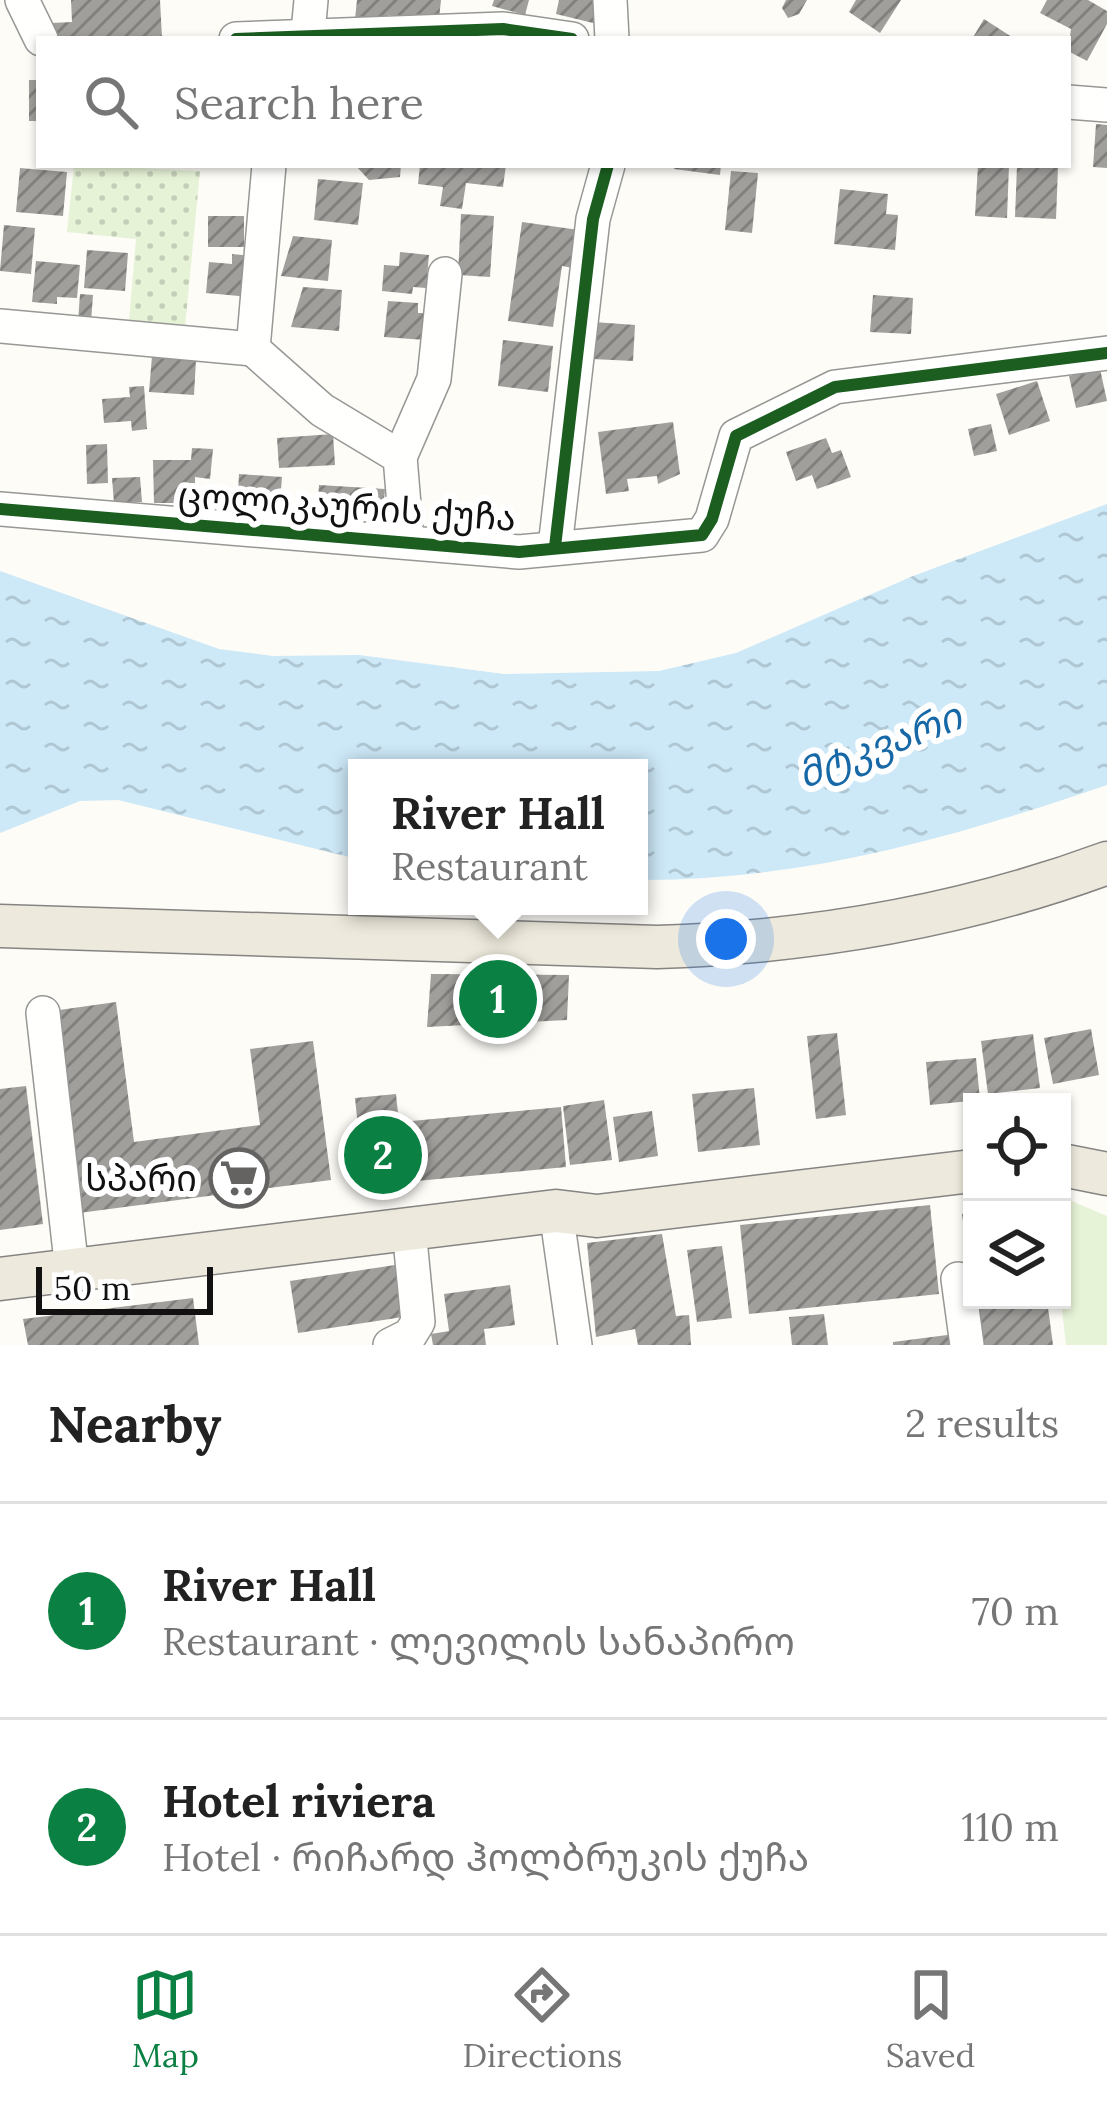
<!DOCTYPE html>
<html lang="en">
<head>
<meta charset="utf-8">
<style>
  :root { --surface:#fff; --page:#f6f6f6; --text:#222; --muted:#767676; --line:#e0e0e0; --accent:#0b8043 }
  body { margin:0; font-family:Lora,"Noto Sans Georgian",serif; background:var(--page); color:var(--text) }
  .controls { position:absolute; right:36px; bottom:36px; display:grid; overflow:hidden; border-radius:0px; box-shadow:0 3px 9px #0004 }
  .controls button { width:108px; height:108px; display:grid; place-items:center; padding:0; border:0; border-bottom:3px solid var(--line); background:var(--surface); color:var(--text); font:60px sans-serif }
  .scale { position:absolute; left:36px; bottom:30px; width:177px; box-sizing:border-box; padding-left:12px; border:6px solid #111; border-top:0; font-size:33px; line-height:42px; white-space:nowrap; color:#111; -webkit-text-stroke:9px #fff; paint-order:stroke }
  .you { position:absolute; left:726px; top:939px; width:42px; height:42px; margin:-30px; border:9px solid #fff; border-radius:50%; background:#1a73e8; box-shadow:0 0 0 18px #1a73e833 }
  .badge { display:grid; place-items:center; width:78px; height:78px; border-radius:50%; background:var(--accent); color:#fff; font-size:39px; font-weight:700 }
  .pin { position:absolute; translate:-50% -50%; border:6px solid #fff; box-shadow:0 3px 12px #0006 }
  .popup { position:absolute; left:348px; top:759px; width:300px; height:156px; box-sizing:border-box; display:grid; place-content:center; border-radius:0px; background:var(--surface); filter:drop-shadow(0 3px 9px #0005); font-size:39px; white-space:nowrap; color:var(--muted) }
  .popup b { font-size:45px; color:var(--text) }
  .popup::after { content:''; position:absolute; left:50%; top:100%; margin-left:-24px; border:24px solid transparent; border-top-color:var(--surface) }
  .list { margin:0; padding:0; list-style:none }
  h2 { display:flex; justify-content:space-between; align-items:center; height:156px; margin:0; padding:0 48px; font-size:51px }
  h2 small { font-size:39px; font-weight:400; color:var(--muted) }
  .list li { display:grid; grid-template-columns:78px 1fr auto; gap:36px; align-items:center; box-sizing:border-box; height:216px; padding:0 48px; border-top:3px solid var(--line) }
  .list b { display:block; font-size:45px; white-space:nowrap }
  .list p { margin:0; font-size:39px; white-space:nowrap; color:var(--muted) }
  .list em { font-size:39px; font-style:normal; color:var(--muted) }
  .icon { flex:none; width:66px; height:66px; fill:none; stroke:currentColor; stroke-width:2; stroke-linecap:round; stroke-linejoin:round }
  .map { position:relative; flex:none; width:1107px; height:1345px; overflow:hidden }
  .search { position:absolute; background:var(--surface); box-shadow:0 3px 9px #0004; left:36px; right:36px; top:36px; height:132px; display:flex; align-items:center; gap:30px; box-sizing:border-box; padding:0 42px; border-radius:0px; color:var(--muted); font-size:45px }
  .sheet { height:588px; background:var(--surface) }
  nav { display:flex; justify-content:space-around; align-items:center; box-sizing:border-box; height:168px; border-top:3px solid var(--line); background:var(--surface); font-size:33px; color:var(--muted) }
  nav a { display:grid; justify-items:center; gap:6px }
  nav .on { color:var(--accent) }
  .map>svg:first-child { display:block }
  .grass { fill:url(#grass-dots) }
  .park { fill:#e7f3d7 }
  .water { fill:url(#water-ripples) }
  .building { fill:url(#building-hatch) }
  .lines { fill:none; stroke-linecap:round; stroke-linejoin:round }
  .minor-casing { stroke:#979795; stroke-width:36 }
  .major-casing { stroke:#858482; stroke-width:45 }
  .minor { stroke:#fffffe; stroke-width:33 }
  .major { stroke:#ede9dc; stroke-width:42 }
  .cycleway-casing { stroke:#fff; stroke-width:20 }
  .cycleway { stroke:#1b5e20; stroke-width:12 }
  .labels { text-anchor:middle; dominant-baseline:central; stroke-width:12; stroke-linejoin:round; paint-order:stroke }
  .street-label { font-size:36px; fill:#111; stroke:#fff }
  .poi-label { font-size:36px; fill:#111; stroke:#fff; text-anchor:end }
  .water-label { font-size:39px; font-style:italic; fill:#1768a6; stroke:#fff }
</style>
</head>
<body>
<div class="map">
<svg width="1107" height="1345" viewBox="0 0 1107 1345">
  <defs>
    <pattern id="grass-dots" width="8" height="8" patternUnits="userSpaceOnUse" patternTransform="scale(3)"><rect width="8" height="8" fill="#e7f3d7"/><path d="M2 2h.1M6 6h.1" fill="none" stroke="#c5cfb8" stroke-width="1.8" stroke-linecap="round"/></pattern>
    <pattern id="water-ripples" width="26" height="14" patternUnits="userSpaceOnUse" patternTransform="scale(3)"><rect width="26" height="14" fill="#cde8f7"/><path d="M2 4q2-2 4 0t4 0M15 11q2-2 4 0t4 0" fill="none" stroke="#afc6d3"/></pattern>
    <pattern id="building-hatch" width="6" height="6" patternUnits="userSpaceOnUse" patternTransform="scale(3)"><rect width="6" height="6" fill="#a19f9c"/><path d="M-1 1l2-2M0 6l6-6M5 7l2-2" fill="none" stroke="#82807e"/></pattern>
  </defs>
  <rect width="100%" height="100%" fill="#fdfcf7"/>
  <!-- grass -->
  <path class="grass" d="M74 165 200 171 184 338 128 333 136 239 67 232Z"/>
  <!-- park -->
  <path class="park" d="M1062 1197 1107 1216V1345H1066L1061 1300Z"/>
  <!-- water -->
  <path class="water" d="M1107 504V785C955 837 802 881 639 880V768H357V859L118 800 80 801 0 833V571L219 649 273 656 359 655 504 674 659 671 736 653 913 576Z"/>
  <!-- building -->
  <g class="building">
    <path d="M71 0H160L162 38 52 39 51 23 72 22Z"/>
    <path d="M357 0H441L439 19 388 15 387 22 355 19Z"/>
    <path d="M494 0H529L525 15 492 6Z"/>
    <path d="M559 0H603L597 24 556 14Z"/>
    <path d="M786 0H807L799 14 788 18 782 8Z"/>
    <path d="M856 0H901L880 33 849 12Z"/>
    <path d="M1047 0H1088L1107 11V24L1087 61 1068 51 1071 29 1040 13Z"/>
    <path d="M984 19 1015 39H972Z"/>
    <rect x="29" y="80" width="10" height="41"/>
    <path d="M1096 124 1107 125V168L1093 167Z"/>
    <path d="M355 165H401L400 177 369 180Z"/>
    <path d="M420 165H506L503 187 466 183 462 209 440 206 443 187 418 184Z"/>
    <path d="M674 165H721L720 175 674 169Z"/>
    <path d="M978 165H1009L1007 218 975 216Z"/>
    <path d="M1017 166 1058 167 1056 219 1015 217Z"/>
    <path d="M20 168 67 172 63 216 16 212Z"/>
    <path d="M731 171 758 173 752 233 725 230Z"/>
    <path d="M318 179 363 183 358 225 314 220Z"/>
    <path d="M840 189 888 194 886 214 898 215 895 250 834 244Z"/>
    <path d="M461 214 494 216 490 277 458 275Z"/>
    <rect x="208" y="216" width="36" height="31"/>
    <path d="M522 222 579 230 573 268 562 266 553 327 508 321Z"/>
    <path d="M4 225 35 228 31 274 0 271Z"/>
    <path d="M293 236 332 240 328 281 281 276Z"/>
    <path d="M87 250 128 253 125 291 84 288Z"/>
    <path d="M400 252 429 255 426 288 413 287 412 294 382 291 384 265 399 266Z"/>
    <path d="M232 254 253 256 250 297 206 293 209 262 232 264Z"/>
    <path d="M36 261 80 265 77 298 57 297V304L32 302Z"/>
    <path d="M303 287 342 290 339 331 291 327Z"/>
    <path d="M80 294 93 295 91 322H78Z"/>
    <path d="M873 295 913 298 911 334 870 332Z"/>
    <path d="M388 301 418 303V313H427L425 340 384 337Z"/>
    <path d="M594 322 635 325 633 361 592 359Z"/>
    <path d="M503 340 553 346 548 392 498 386Z"/>
    <path d="M152 356 196 360 194 395 149 392Z"/>
    <path d="M1100 369 1107 401 1076 408 1069 376Z"/>
    <path d="M1037 381 1050 421 1009 435 996 394Z"/>
    <path d="M144 386 147 429 132 431 131 421 104 423 102 399 130 397 129 387Z"/>
    <path d="M673 422 680 474 658 484 657 476 627 479 629 491 606 494 598 432Z"/>
    <path d="M991 424 997 451 974 456 968 429Z"/>
    <path d="M333 434 335 465 279 468 277 438Z"/>
    <path d="M826 438 832 453 841 450 851 477 817 489 812 475 796 481 786 452Z"/>
    <path d="M107 444 108 483 87 484 86 445Z"/>
    <path d="M192 448 213 449 210 479 195 477V503H154L153 460H191Z"/>
    <path d="M239 474 282 477 279 516 218 512 219 492 238 493Z"/>
    <path d="M140 477 142 502 114 503 112 478Z"/>
    <path d="M319 485 385 489 383 513 301 515 302 498 318 499Z"/>
    <path d="M431 974 569 975 567 1020 427 1027Z"/>
    <path d="M116 1002 134 1142 260 1125 250 1049 313 1041 331 1180 79 1213 52 1011Z"/>
    <path d="M1091 1029 1099 1075 1053 1084 1044 1038Z"/>
    <path d="M837 1033 846 1115 816 1119 807 1036Z"/>
    <path d="M1033 1034 1040 1088 988 1094 981 1041Z"/>
    <path d="M976 1058 980 1100 930 1105 926 1062Z"/>
    <path d="M26 1086 43 1224 0 1230V1089Z"/>
    <path d="M754 1088 760 1145 698 1152 692 1094Z"/>
    <path d="M396 1094 401 1142V1122L561 1107 566 1167 406 1182 403 1152 361 1156 355 1098Z"/>
    <path d="M604 1100 612 1160 570 1165 563 1106Z"/>
    <path d="M652 1111 658 1156 619 1162 613 1117Z"/>
    <path d="M930 1205 939 1294 749 1314 740 1225Z"/>
    <path d="M972 1213V1268H969L962 1214Z"/>
    <path d="M662 1234 676 1316 689 1315 691 1345H638L635 1329 596 1337 587 1243Z"/>
    <path d="M722 1246 732 1318 697 1322 687 1250Z"/>
    <path d="M395 1265 403 1317 298 1333 290 1281Z"/>
    <path d="M510 1285 515 1325 484 1329 486 1345H433L431 1334 449 1331 444 1294Z"/>
    <path d="M193 1298 199 1345H28L23 1319Z"/>
    <path d="M974 1300H1047L1053 1345H980Z"/>
    <path d="M824 1314 828 1345H792L789 1317Z"/>
    <path d="M955 1334 956 1345H893V1342Z"/>
  </g>
  <g class="lines">
    <!-- minor casing -->
    <g class="minor-casing">
      <g id="minor">
        <path d="M22 0 41 39"/>
        <path d="M610 0 612 39"/>
        <path d="M308 33 311 0"/>
        <path d="M236 39 503 29 572 39"/>
        <path d="M1068 102 1107 105"/>
        <path d="M0 326 253 349"/>
        <path d="M253 349 322 410 400 457 407 541"/>
        <path d="M253 349 269 165"/>
        <path d="M400 457 434 379 445 274"/>
        <path d="M0 509 519 552 702 535 712 519 736 436 835 387 1107 353"/>
        <path d="M555 547 593 219 608 165"/>
        <path d="M43 1013 72 1270"/>
        <path d="M556 1211 575 1345"/>
        <path d="M958 1279 967 1345"/>
        <path d="M390 1345 410 1335 418 1322 409 1229"/>
      </g>
    </g>
    <!-- major casing -->
    <g class="major-casing">
      <g id="major">
        <path d="M0 926 657 947C812 942 961 917 1107 863"/>
        <path d="M1062 1165 1107 1174"/>
        <path d="M0 1279 556 1211 597 1216 972 1171"/>
      </g>
    </g>
    <!-- minor -->
    <use href="#minor" class="minor"/>
    <!-- major -->
    <use href="#major" class="major"/>
    <!-- cycleway casing -->
    <g class="cycleway-casing">
      <g id="cycleway">
        <path d="M236 39 503 29 572 39"/>
        <path d="M0 509 519 552 702 535 712 519 736 436 835 387 1107 353"/>
        <path d="M555 547 593 219 608 165"/>
      </g>
    </g>
    <!-- cycleway -->
    <use href="#cycleway" class="cycleway"/>
  </g>
  <!-- icons -->
  <defs>
    <g id="supermarket-ring" transform="scale(3)"><circle r="9.5" fill="#fff" stroke="#646362" stroke-width="1.5"/><path d="M-6-5.5h2.5l.6 2H6L4.5 2H-2.5L-4.4-4H-6ZM-1.5 3.2a1.3 1.3 0 1 0 .1 0ZM3 3.2a1.3 1.3 0 1 0 .1 0Z" fill="#646362"/></g>
  </defs>
  <g fill-rule="evenodd">
    <use href="#supermarket-ring" x="239" y="1178"/>
  </g>
  <g class="labels">
    <!-- street labels -->
    <g class="street-label">
      <text transform="translate(347 506) rotate(4)">ცოლიკაურის ქუჩა</text>
    </g>
    <!-- poi labels -->
    <g class="poi-label">
      <text x="197" y="1178">სპარი</text>
    </g>
    <!-- water labels -->
    <g class="water-label">
      <text transform="translate(879 745) rotate(-21)">მტკვარი</text>
    </g>
  </g>
</svg>
<div class="controls">
<button><svg class="icon" aria-label="locate" viewBox="0 0 24 24"><circle cx="12" cy="12" r="6"/><path d="M12 2v4M12 18v4M2 12h4M18 12h4"/></svg></button>
<button><svg class="icon" aria-label="layers" viewBox="0 0 24 24"><path d="M12 4l9 5-9 5-9-5zM3 14l9 5 9-5"/></svg></button>
</div>
<div class="scale">50 m</div>
<div class="you"></div>
<div class="pin badge" style="left:498px;top:999px">1</div>
<div class="popup"><b>River Hall</b>Restaurant</div>
<div class="pin badge" style="left:383px;top:1155px">2</div>
<div class="search"><svg class="icon" aria-label="search" viewBox="0 0 24 24"><circle cx="10" cy="10" r="6"/><path d="M15 15l6 6"/></svg>Search here</div>
</div>
<section class="sheet">
<h2>Nearby<small>2 results</small></h2>
<ul class="list">
<li><span class="badge">1</span><div><b>River Hall</b><p>Restaurant · ლევილის სანაპირო</p></div><em>70 m</em></li>
<li><span class="badge">2</span><div><b>Hotel riviera</b><p>Hotel · რიჩარდ ჰოლბრუკის ქუჩა</p></div><em>110 m</em></li>
</ul>
</section>
<nav>
<a class="on"><svg class="icon" aria-label="map" viewBox="0 0 24 24"><path d="M3 6l6-2 6 2 6-2v14l-6 2-6-2-6 2zM9 4v14M15 6v14"/></svg>Map</a>
<a><svg class="icon" aria-label="directions" viewBox="0 0 24 24"><path d="M12 3l9 9-9 9-9-9zM9 14v-3h6M13 9l2 2-2 2"/></svg>Directions</a>
<a><svg class="icon" aria-label="saved" viewBox="0 0 24 24"><path d="M7 4h10v16l-5-4-5 4z"/></svg>Saved</a>
</nav>
</body>
</html>
